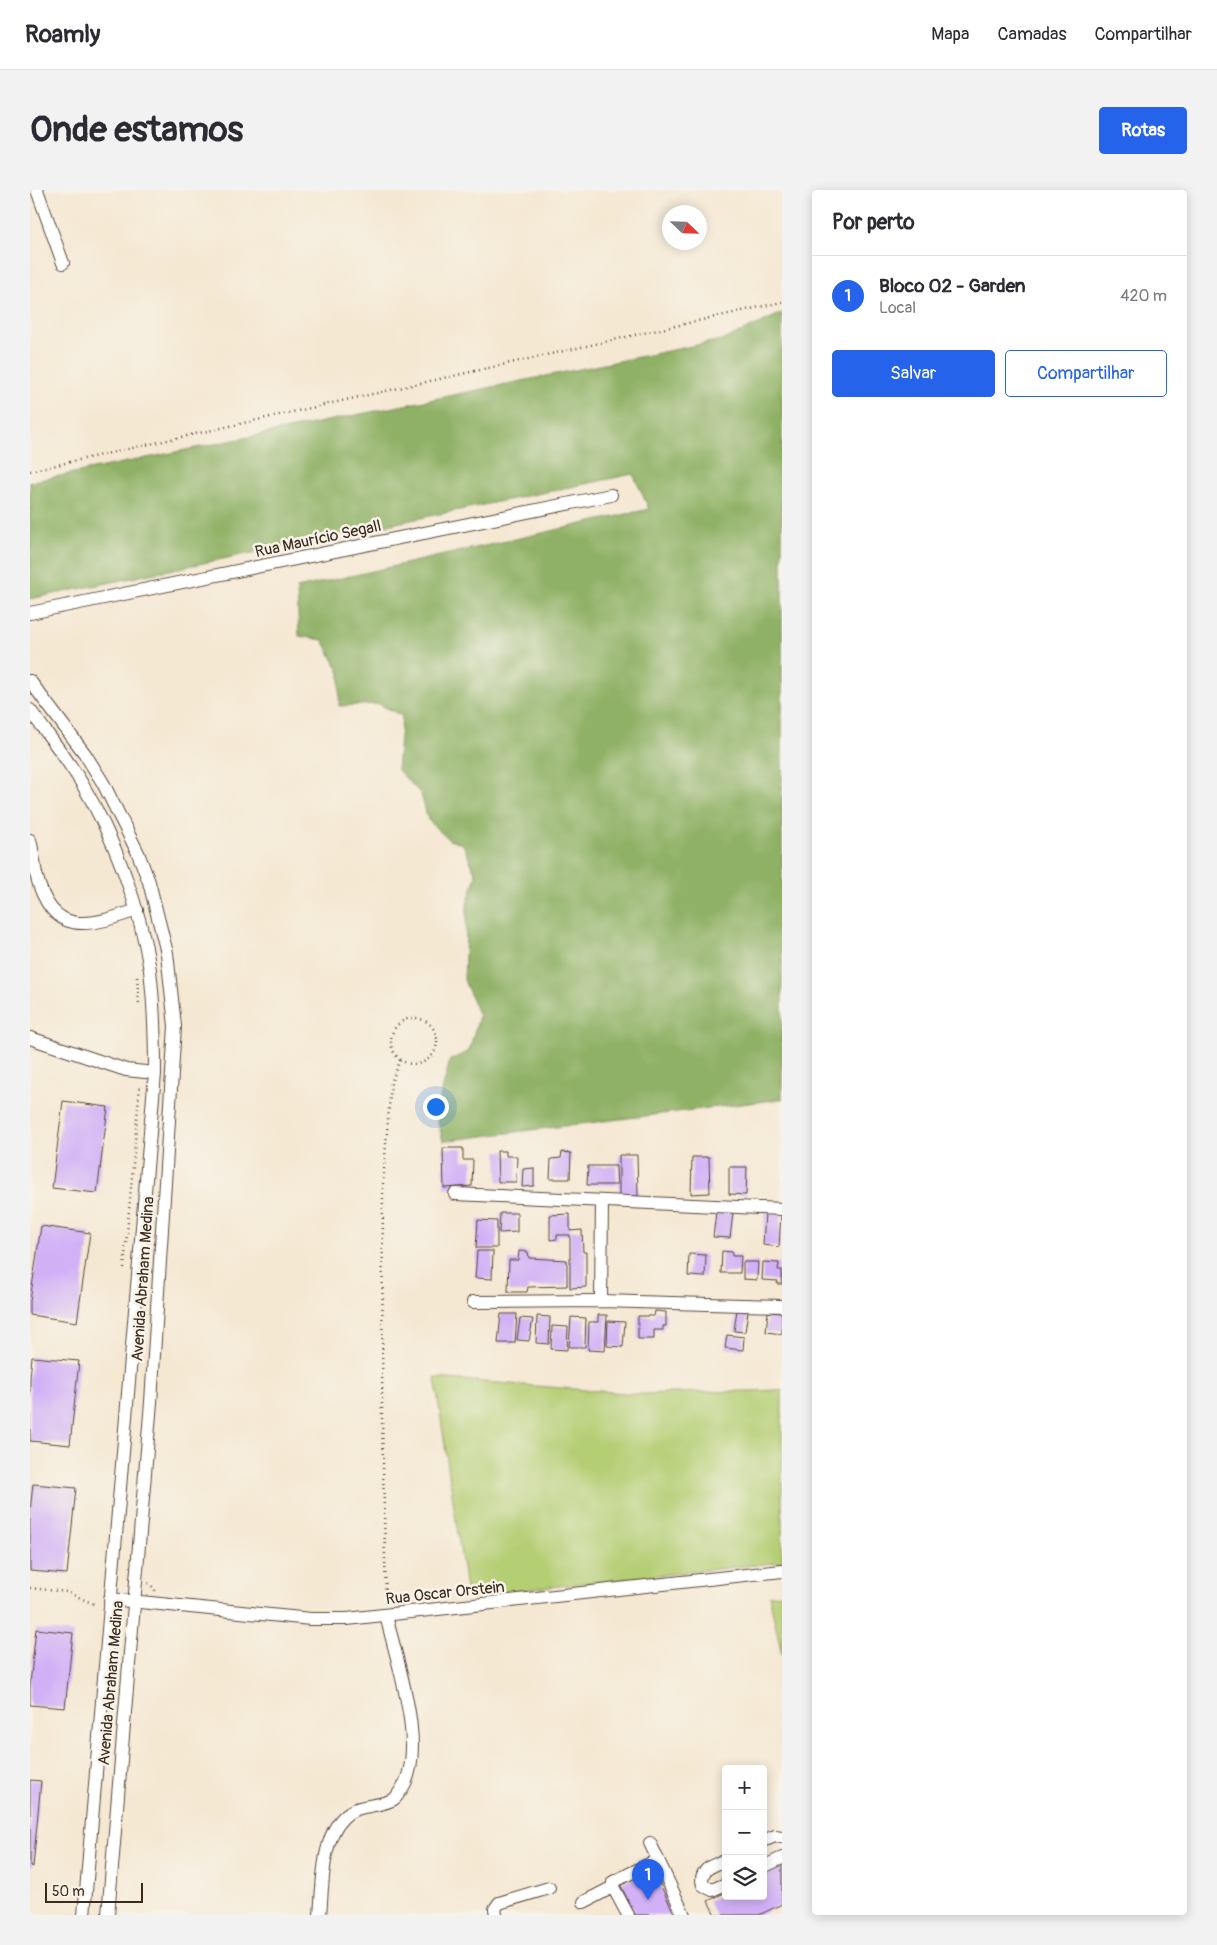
<!DOCTYPE html>
<html lang="pt">
<head>
<meta charset="utf-8">
<style>
  :root { --surface:#fff; --page:#f2f2f3; --text:#2b2b33; --muted:#7c7c81; --line:#e1e1e2; --accent:#2563eb }
  body { margin:0; font-family:Pangolin,sans-serif; background:var(--page); color:var(--text) }
  .controls { position:absolute; right:15px; bottom:15px; display:grid; overflow:hidden; border-radius:5px; box-shadow:0 2px 12px #0003 }
  .controls button { width:45px; height:45px; display:grid; place-items:center; padding:0; border:0; border-bottom:1px solid var(--line); background:var(--surface); color:var(--text); font:25px sans-serif }
  .compass { position:absolute; left:632px; top:15px; width:45px; height:45px; border-radius:50%; background:var(--surface); box-shadow:0 2px 12px #0003; rotate:113deg }
  .scale { position:absolute; left:15px; bottom:12px; width:98px; box-sizing:border-box; padding-left:5px; border:2px solid #3b2a1e; border-top:0; font-size:14px; line-height:18px; white-space:nowrap; color:#3b2a1e; -webkit-text-stroke:4px #f7f3e8; paint-order:stroke }
  .you { position:absolute; left:405px; top:916px; width:18px; height:18px; margin:-12px; border:4px solid #fff; border-radius:50%; background:#1a73e8; box-shadow:0 0 0 8px #1a73e833 }
  .badge { display:grid; place-items:center; width:32px; height:32px; border-radius:50%; background:var(--accent); color:#fff; font-size:16px; font-weight:700 }
  .pin { position:absolute; translate:-50% -41px; filter:drop-shadow(0 1px 2px #0008) }
  .pin::after { content:''; position:absolute; top:26px; width:18px; height:15px; background:inherit; clip-path:polygon(0 0,100% 0,50% 100%) }
  .list { margin:0; padding:0; list-style:none }
  h2 { display:flex; justify-content:space-between; align-items:center; height:65px; margin:0; padding:0 20px; font-size:21px }
  h2 small { font-size:16px; font-weight:400; color:var(--muted) }
  .list li { display:grid; grid-template-columns:32px 1fr auto; gap:15px; align-items:center; box-sizing:border-box; height:80px; padding:0 20px; border-top:1px solid var(--line) }
  .list b { display:block; font-size:19px; white-space:nowrap }
  .list p { margin:0; font-size:16px; white-space:nowrap; color:var(--muted) }
  .list em { font-size:16px; font-style:normal; color:var(--muted) }
  .actions { display:flex; gap:10px; padding:15px 20px }
  .actions a { flex:1; padding:11px 0; border:1px solid var(--accent); border-radius:5px; text-align:center; font-size:18px; color:var(--accent) }
  .actions .main { background:var(--accent); color:#fff }
  .icon { flex:none; width:28px; height:28px; fill:none; stroke:currentColor; stroke-width:2; stroke-linecap:round; stroke-linejoin:round }
  .map { position:relative; flex:none; width:752px; height:1725px; overflow:hidden; border-radius:5px }
  header { display:flex; align-items:center; gap:30px; box-sizing:border-box; height:70px; padding:0 25px; background:var(--surface); border-bottom:1px solid var(--line) }
  header strong { font-size:24px }
  nav { display:flex; gap:28px; margin-inline-start:auto; font-size:18px }
  .intro { display:flex; align-items:center; justify-content:space-between; box-sizing:border-box; height:120px; padding:0 30px }
  h1 { margin:0; font-size:35px }
  .button { padding:12px 22px; border-radius:5px; background:var(--accent); color:#fff; font-size:18px; font-weight:700 }
  main { display:flex; gap:30px; padding:0 30px }
  aside { flex:1; background:var(--surface); border-radius:5px; box-shadow:0 2px 12px #0003 }
  .map>svg:first-child { display:block }
  .green { fill:#b4ce73; stroke:#787c48 }
  .forest { fill:#8fb165; stroke:#656e42 }
  .building { fill:#d1b0f6 }
  .lines { fill:none; stroke-linecap:round; stroke-linejoin:round }
  .minor-casing { stroke:#574639; stroke-width:14 }
  .path { stroke:#574639; stroke-width:2.5; stroke-dasharray:1 4; stroke-linecap:butt }
  .minor { stroke:#fff; stroke-width:12 }
  .labels { text-anchor:middle; dominant-baseline:central; stroke-width:5; stroke-linejoin:round; paint-order:stroke }
  .street-label { font-size:16px; fill:#3b2a1e; stroke:#f7f3e8 }
</style>
</head>
<body>
<header>
<strong>Roamly</strong>
<nav><a>Mapa</a><a>Camadas</a><a>Compartilhar</a></nav>
</header>
<div class="intro"><h1>Onde estamos</h1><a class="button">Rotas</a></div>
<main>
<div class="map">
<svg width="752" height="1725" viewBox="0 0 752 1725">
  <rect width="100%" height="100%" fill="#f7f3e8"/>
  <filter id="ink" filterUnits="userSpaceOnUse"><feTurbulence type="fractalNoise" baseFrequency=".02" numOctaves="2"/><feDisplacementMap in="SourceGraphic" scale="10" xChannelSelector="R" yChannelSelector="G"/><feConvolveMatrix kernelMatrix="1 2 1 2 8 2 1 2 1" color-interpolation-filters="sRGB"/></filter>
  <filter id="wash" filterUnits="userSpaceOnUse"><feTurbulence type="fractalNoise" baseFrequency=".0096" numOctaves="4" result="noise"/><feDisplacementMap in="SourceGraphic" scale="20" xChannelSelector="R" yChannelSelector="G"/><feGaussianBlur stdDeviation="1.12" result="paint"/><feColorMatrix in="noise" values="0 0 0 0 0 0 0 0 0 0 0 0 0 0 0 0 0 1.4 0 .05"/><feComposite in="paint" operator="in"/></filter>
  <g filter="url(#wash)">
    <rect width="100%" height="100%" fill="#f5e8d3"/>
    <!-- green -->
    <g class="green">
      <path d="M405 1188 607 1204 752 1200V1372L437 1406Z"/>
      <path d="M752 1404V1465L739 1405Z"/>
    </g>
    <!-- forest -->
    <path class="forest" d="M752 123V909L413 951 406 924 420 870 439 861 449 826 434 790 437 715 446 685 433 654 419 650 398 630 391 604 367 579 372 526 349 514 309 516 310 483 293 450 269 446 267 398 619 319 603 284 0 409V292L696 149Z"/>
    <g id="blocks">
      <!-- building -->
      <g class="building">
        <path d="M33 911 78 917 67 1003 22 998Z"/>
        <path d="M413 958H433V970H443L442 996 414 998Z"/>
        <path d="M467 961H476V966H487L486 992H468Z"/>
        <path d="M532 962 541 963 540 989H520L521 969 531 968Z"/>
        <path d="M589 965H607L608 1006H589Z"/>
        <path d="M662 967H679L680 1003 661 1004Z"/>
        <path d="M558 976H586L587 995H557Z"/>
        <path d="M699 977H717L716 1005 699 1004Z"/>
        <path d="M504 978V996L492 997 493 979Z"/>
        <path d="M686 1022 703 1023 700 1048 683 1047Z"/>
        <path d="M735 1022 751 1023 749 1057 733 1055Z"/>
        <path d="M470 1023H487V1042L469 1043Z"/>
        <path d="M540 1024V1041L552 1040 553 1062H556V1097L540 1098V1045H527V1049L520 1050V1025Z"/>
        <path d="M448 1030 467 1031V1058H446Z"/>
        <path d="M11 1036 60 1043 47 1132 0 1125V1111Z"/>
        <path d="M447 1061H463L462 1089 445 1088Z"/>
        <path d="M489 1061 498 1062 499 1068 537 1070V1096L498 1097 497 1102H478L479 1070H488Z"/>
        <path d="M692 1061 702 1062V1066H711L710 1083H691Z"/>
        <path d="M659 1064 676 1065 675 1087 658 1086Z"/>
        <path d="M713 1072H728L727 1090 713 1089Z"/>
        <path d="M733 1072 749 1073 748 1080H752V1094H747L748 1091 732 1090Z"/>
        <path d="M707 1120 718 1121 715 1142 704 1141Z"/>
        <path d="M625 1121 636 1122V1136H633V1140H624V1149H608V1126H624Z"/>
        <path d="M738 1122 752 1123V1144L736 1142Z"/>
        <path d="M471 1124H487L485 1153H468Z"/>
        <path d="M568 1125H577L575 1161 558 1160 559 1132H568Z"/>
        <path d="M507 1126 520 1127 519 1154 506 1153Z"/>
        <path d="M541 1127 556 1128 555 1157H539Z"/>
        <path d="M490 1128 503 1129 499 1151 487 1150Z"/>
        <path d="M578 1131 595 1132 593 1157 577 1156Z"/>
        <path d="M522 1136 538 1137 537 1160 521 1159Z"/>
        <path d="M697 1145 714 1147 713 1160 695 1158Z"/>
        <path d="M2 1167 49 1171 40 1255 0 1251V1188Z"/>
        <path d="M3 1294 46 1298 37 1384 0 1381V1322Z"/>
        <path d="M6 1439 43 1443 35 1518 0 1515V1494Z"/>
        <path d="M0 1590 11 1591 3 1677 0 1676Z"/>
        <path d="M752 1674V1714L729 1725H685L678 1711 696 1702V1706H733V1683Z"/>
        <path d="M622 1678 645 1725H605L590 1694Z"/>
      </g>
    </g>
  </g>
  <g filter="url(#ink)">
    <use href="#blocks" fill-opacity="0" stroke="#574639" stroke-width="1"/>
    <g class="lines">
      <!-- minor casing -->
      <g class="minor-casing">
        <g id="minor">
          <path d="M7 0 33 73"/>
          <path d="M0 423 581 305"/>
          <path d="M0 491 55 564 73 593 108 663 119 692 137 763 145 836 121 1212 78 1725"/>
          <path d="M0 520C17 544 36 567 51 592 84 647 110 716 120 780 124 814 125 849 125 883L54 1725"/>
          <path d="M0 650C3 661 4 673 6 684 22 748 58 737 107 720"/>
          <path d="M0 848 96 880 125 883"/>
          <path d="M425 1004 752 1019"/>
          <path d="M571 1111 572 1012"/>
          <path d="M443 1112 571 1111 752 1116"/>
          <path d="M80 1409 281 1429H317L752 1381"/>
          <path d="M733 1651 745 1646 752 1647"/>
          <path d="M620 1653 654 1725"/>
          <path d="M696 1670C684 1675 668 1679 673 1695L682 1700 696 1694"/>
          <path d="M733 1677 752 1668"/>
          <path d="M554 1712 583 1697"/>
          <path d="M290 1725C293 1695 291 1640 320 1622 332 1614 351 1617 364 1609 366 1608 369 1603 371 1600 399 1561 366 1470 356 1425"/>
          <path d="M466 1725 465 1719 469 1713 519 1698"/>
          <path d="M598 1725 583 1697V1692L627 1670"/>
        </g>
      </g>
      <!-- path -->
      <g class="path">
        <path d="M0 281 752 112"/>
        <path d="M107 787 109 814"/>
        <circle cx="384" cy="851" r="23"/>
        <path d="M94 1078 110 894"/>
        <path d="M118 1393 125 1399V1402"/>
        <path d="M0 1398 37 1402 66 1415"/>
        <path d="M356 1414 352 1226 353 992 361 893 370 870"/>
      </g>
      <!-- minor -->
      <use href="#minor" class="minor"/>
    </g>
  </g>
  <g class="labels">
    <!-- street labels -->
    <g class="street-label">
      <text transform="translate(288 349) rotate(-12)">Rua Maurício Segall</text>
      <text transform="translate(113 1089) rotate(-86)">Avenida Abraham Medina</text>
      <text transform="translate(415 1403) rotate(-6)">Rua Oscar Orstein</text>
      <text transform="translate(81 1493) rotate(-85)">Avenida Abraham Medina</text>
    </g>
  </g>
</svg>
<div class="controls">
<button>+</button>
<button>−</button>
<button><svg class="icon" aria-label="layers" viewBox="0 0 24 24"><path d="M12 4l9 5-9 5-9-5zM3 14l9 5 9-5"/></svg></button>
</div>
<svg class="compass" viewBox="-18 -18 36 36"><path d="M0-13l5 13h-10z" fill="#e53935"/><path d="M0 13l5-13h-10z" fill="#7c7c81"/></svg>
<div class="scale">50 m</div>
<div class="you"></div>
<div class="pin badge" style="left:618px;top:1710px">1</div>
</div>
<aside>
<h2>Por perto<small></small></h2>
<ul class="list">
<li><span class="badge">1</span><div><b>Bloco 02 - Garden</b><p>Local</p></div><em>420 m</em></li>
</ul>
<div class="actions"><a class="main">Salvar</a><a>Compartilhar</a></div>
</aside>
</main>
</body>
</html>
